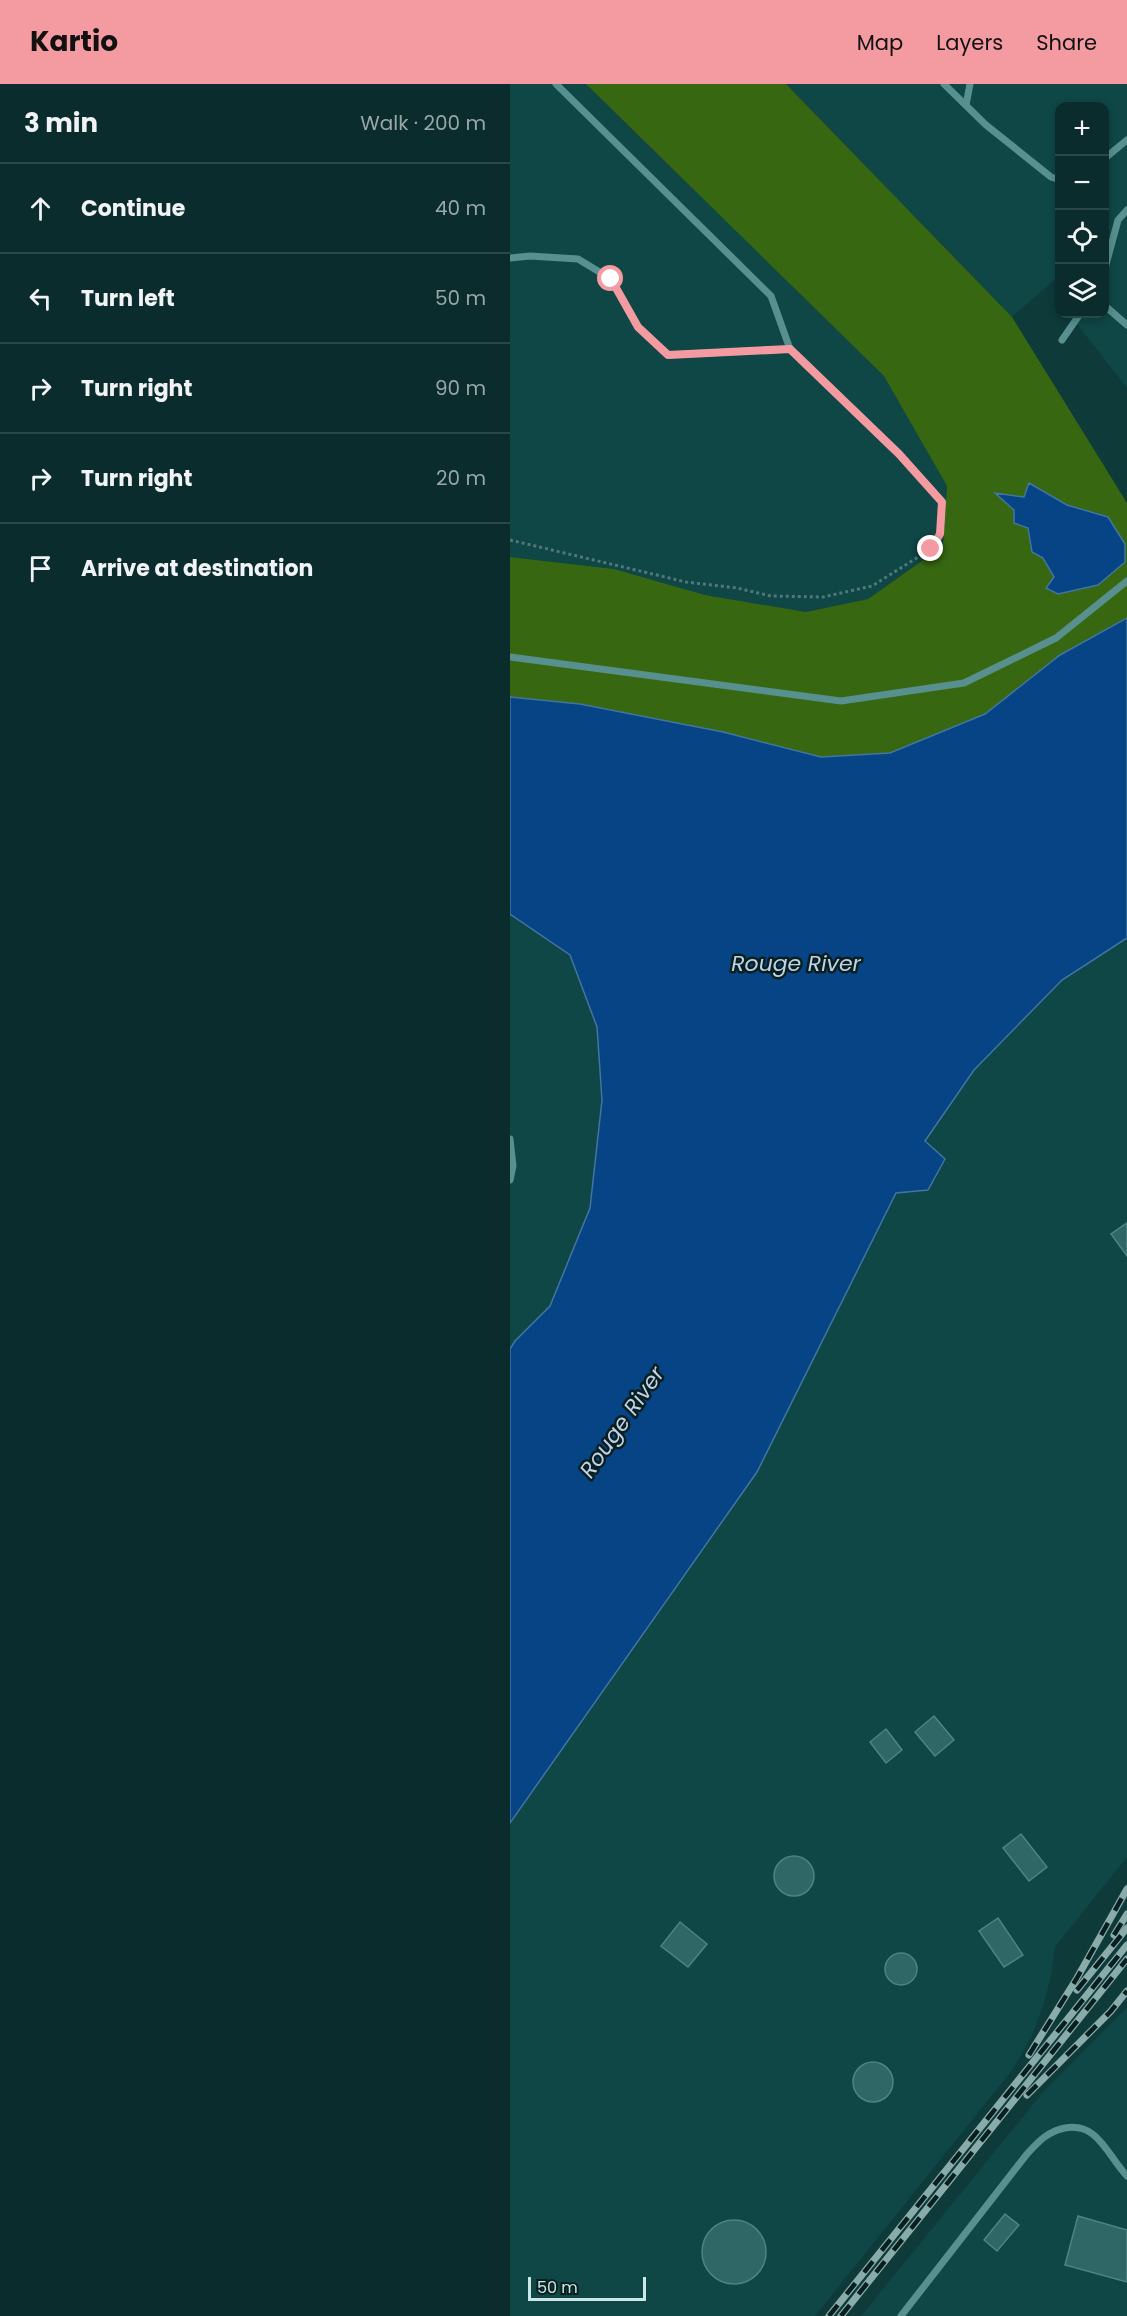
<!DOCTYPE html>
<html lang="en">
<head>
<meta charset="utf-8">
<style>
  :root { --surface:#0a2c2c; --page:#133434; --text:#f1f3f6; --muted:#99a7a9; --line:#2a4848; --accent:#f49aa1 }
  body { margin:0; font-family:Poppins,sans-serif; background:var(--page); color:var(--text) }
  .controls { position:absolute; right:18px; top:18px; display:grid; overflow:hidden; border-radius:12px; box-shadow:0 3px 9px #0003 }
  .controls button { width:54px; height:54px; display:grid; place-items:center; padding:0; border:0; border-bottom:2px solid var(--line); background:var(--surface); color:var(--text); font:30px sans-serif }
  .scale { position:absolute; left:18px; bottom:15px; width:118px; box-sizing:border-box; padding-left:6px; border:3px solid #cbe7e6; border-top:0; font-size:16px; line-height:21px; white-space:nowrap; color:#cbe7e6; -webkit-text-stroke:4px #071f1f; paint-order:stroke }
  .stop { position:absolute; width:18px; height:18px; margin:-14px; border:4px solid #f49aa1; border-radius:50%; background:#fff }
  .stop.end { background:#f49aa1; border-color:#fff; box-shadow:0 2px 6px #0008 }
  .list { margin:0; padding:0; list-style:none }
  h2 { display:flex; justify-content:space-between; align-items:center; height:78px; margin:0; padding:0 24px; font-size:26px }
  h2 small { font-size:20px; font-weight:400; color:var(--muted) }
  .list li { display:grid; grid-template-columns:39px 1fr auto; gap:18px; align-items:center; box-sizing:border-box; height:90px; padding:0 24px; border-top:2px solid var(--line) }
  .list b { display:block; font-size:22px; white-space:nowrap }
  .list em { font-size:20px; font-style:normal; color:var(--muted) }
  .icon { flex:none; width:33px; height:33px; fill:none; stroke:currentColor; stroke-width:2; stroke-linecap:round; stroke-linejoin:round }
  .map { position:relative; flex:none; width:617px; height:2232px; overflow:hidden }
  header { display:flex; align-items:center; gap:36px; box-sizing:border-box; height:84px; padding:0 30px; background:var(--accent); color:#111 }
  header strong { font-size:28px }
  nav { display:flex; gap:33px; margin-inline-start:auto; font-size:21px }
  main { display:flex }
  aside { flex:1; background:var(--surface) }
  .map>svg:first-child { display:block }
  .built { fill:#0f4646 }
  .green { fill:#376711; fill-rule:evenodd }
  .water { fill:#064485; stroke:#4175a2; stroke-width:1.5 }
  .building { fill:#2f6666; stroke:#4d8383; stroke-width:1.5 }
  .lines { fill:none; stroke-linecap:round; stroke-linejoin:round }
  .path { stroke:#517777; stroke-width:3; stroke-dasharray:3 3; stroke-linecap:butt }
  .service { stroke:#588f8f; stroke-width:7 }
  .rail-casing { stroke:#89abaa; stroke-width:7 }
  .rail { stroke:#071f1f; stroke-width:4.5; stroke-dasharray:14; stroke-linecap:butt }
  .route { stroke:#f49aa1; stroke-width:8 }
  .labels { text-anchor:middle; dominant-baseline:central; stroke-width:5; stroke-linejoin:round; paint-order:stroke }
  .water-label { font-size:22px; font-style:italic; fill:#c0d1e8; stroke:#071f1f }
</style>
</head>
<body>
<header>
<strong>Kartio</strong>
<nav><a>Map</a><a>Layers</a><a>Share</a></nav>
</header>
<main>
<aside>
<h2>3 min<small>Walk · 200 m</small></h2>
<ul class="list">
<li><svg class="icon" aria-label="ahead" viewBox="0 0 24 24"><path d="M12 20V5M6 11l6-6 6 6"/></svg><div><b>Continue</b></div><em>40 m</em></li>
<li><svg class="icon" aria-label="left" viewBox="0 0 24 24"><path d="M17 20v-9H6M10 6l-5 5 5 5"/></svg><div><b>Turn left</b></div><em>50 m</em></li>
<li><svg class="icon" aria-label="right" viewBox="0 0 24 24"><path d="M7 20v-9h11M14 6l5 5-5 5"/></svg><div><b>Turn right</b></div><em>90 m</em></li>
<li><svg class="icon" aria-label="right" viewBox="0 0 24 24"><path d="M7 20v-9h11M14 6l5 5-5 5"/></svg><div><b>Turn right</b></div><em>20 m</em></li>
<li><svg class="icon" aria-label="arrive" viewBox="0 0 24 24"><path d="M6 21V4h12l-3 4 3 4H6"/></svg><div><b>Arrive at destination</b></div></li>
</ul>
</aside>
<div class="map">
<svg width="617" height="2232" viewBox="0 0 617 2232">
  <rect width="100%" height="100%" fill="#0e3a3a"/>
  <!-- built -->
  <g class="built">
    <path d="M0 0H76L375 292 437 402 433 462 358 515 296 528 195 511 104 485 0 473Z"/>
    <path d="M276 0H617V304L563 235V230H594V22H550L549 192 502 233Z"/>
    <path d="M0 830 60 870 87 943 92 1016 80 1124 40 1222 5 1257 0 1265Z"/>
    <path d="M617 855V1773L545 1863 541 1892 534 1919 522 1952 503 1985 305 2232H0V1739L247 1388 386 1108 417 1106 435 1075 415 1057 464 986 552 896Z"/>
    <path d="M617 1923V2232H351L533 2008Z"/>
  </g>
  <!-- green -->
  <path class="green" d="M76 0H276L502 233 617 419V534L550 571 475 630 380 669 311 673 213 648 70 620 0 613V473L104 485 195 511 296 528 358 515 433 462 437 402 374 292ZM519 400 557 421 598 432 544 494 533 474 522 468 518 444 504 439V426L486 409 514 413Z"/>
  <!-- water -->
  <g class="water">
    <path d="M519 399 557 421 598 433 615 460V478L588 501 548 510 536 504 544 493 533 474 522 468 518 444 504 439V426L485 409 514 413Z"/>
    <path d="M617 534V854L552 896 464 986 415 1057 435 1075 418 1106 386 1109 247 1388 0 1739V1265L5 1257 40 1222 80 1124 92 1016 87 943 60 871 0 830V613L70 620 213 648 311 673 380 669 475 630 550 571Z"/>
  </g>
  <!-- building -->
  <g class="building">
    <path d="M617 1139V1172L601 1150Z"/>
    <path d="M424 1632 444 1656 425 1672 405 1648Z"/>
    <path d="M376 1645 392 1666 376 1679 360 1658Z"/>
    <path d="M511 1750 537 1783 519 1797 493 1764Z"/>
    <circle cx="284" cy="1792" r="20"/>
    <path d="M488 1834 513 1871 494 1883 469 1847Z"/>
    <path d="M170 1838 197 1860 178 1883 151 1862Z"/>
    <circle cx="391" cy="1885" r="16"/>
    <circle cx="363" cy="1998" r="20"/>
    <path d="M495 2130 509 2141 487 2167 474 2156Z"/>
    <path d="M568 2132 617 2146V2198L555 2181Z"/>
    <circle cx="224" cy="2168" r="32"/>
  </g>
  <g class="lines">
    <!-- path -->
    <path class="path" d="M0 456 176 498 227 504 261 512 313 513 362 502 421 465 430 450 432 418 397 378"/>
    <!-- service -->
    <g class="service">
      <path d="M46 0 261 212 280 265 389 370"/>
      <path d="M434 0 476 41 541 93 550 96"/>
      <path d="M456 21 460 0"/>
      <path d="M594 75 617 56"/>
      <path d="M0 174 20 172 68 175 101 195 128 243 158 271 280 265"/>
      <path d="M594 188 608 136 617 126"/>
      <path d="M594 221 617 241"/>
      <path d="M552 256 570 230"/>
      <path d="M0 573 331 617 454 599 546 554 617 497"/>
      <path d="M0 1055 3 1082 0 1096"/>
      <path d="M391 2232 517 2070C528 2058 538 2047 555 2044 588 2038 597 2071 617 2092"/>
    </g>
    <!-- rail casing -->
    <g class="rail-casing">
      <g id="rail">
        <path d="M604 1851 617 1830"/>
        <path d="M567 1906 617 1844"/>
        <path d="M519 1971 567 1894 617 1805"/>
        <path d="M517 2011 601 1927 617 1907"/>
        <path d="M319 2232 617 1861"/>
        <path d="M331 2232 617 1875"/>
      </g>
    </g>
    <!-- rail -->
    <use href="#rail" class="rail"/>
  </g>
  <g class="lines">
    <!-- route -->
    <path class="route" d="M101 195 128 243 158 271 280 265 389 370 432 418 430 450 421 465"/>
  </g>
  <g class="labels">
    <!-- water labels -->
    <g class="water-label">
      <text x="286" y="879">Rouge River</text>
      <text transform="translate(112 1338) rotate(-55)">Rouge River</text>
    </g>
  </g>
</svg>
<div class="controls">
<button>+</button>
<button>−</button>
<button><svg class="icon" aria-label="locate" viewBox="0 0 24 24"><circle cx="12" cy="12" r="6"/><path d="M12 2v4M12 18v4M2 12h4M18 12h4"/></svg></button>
<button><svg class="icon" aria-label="layers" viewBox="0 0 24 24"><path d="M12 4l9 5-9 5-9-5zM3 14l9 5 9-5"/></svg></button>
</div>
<div class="scale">50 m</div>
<div class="stop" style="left:101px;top:195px"></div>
<div class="stop end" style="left:421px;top:465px"></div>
</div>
</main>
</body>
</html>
